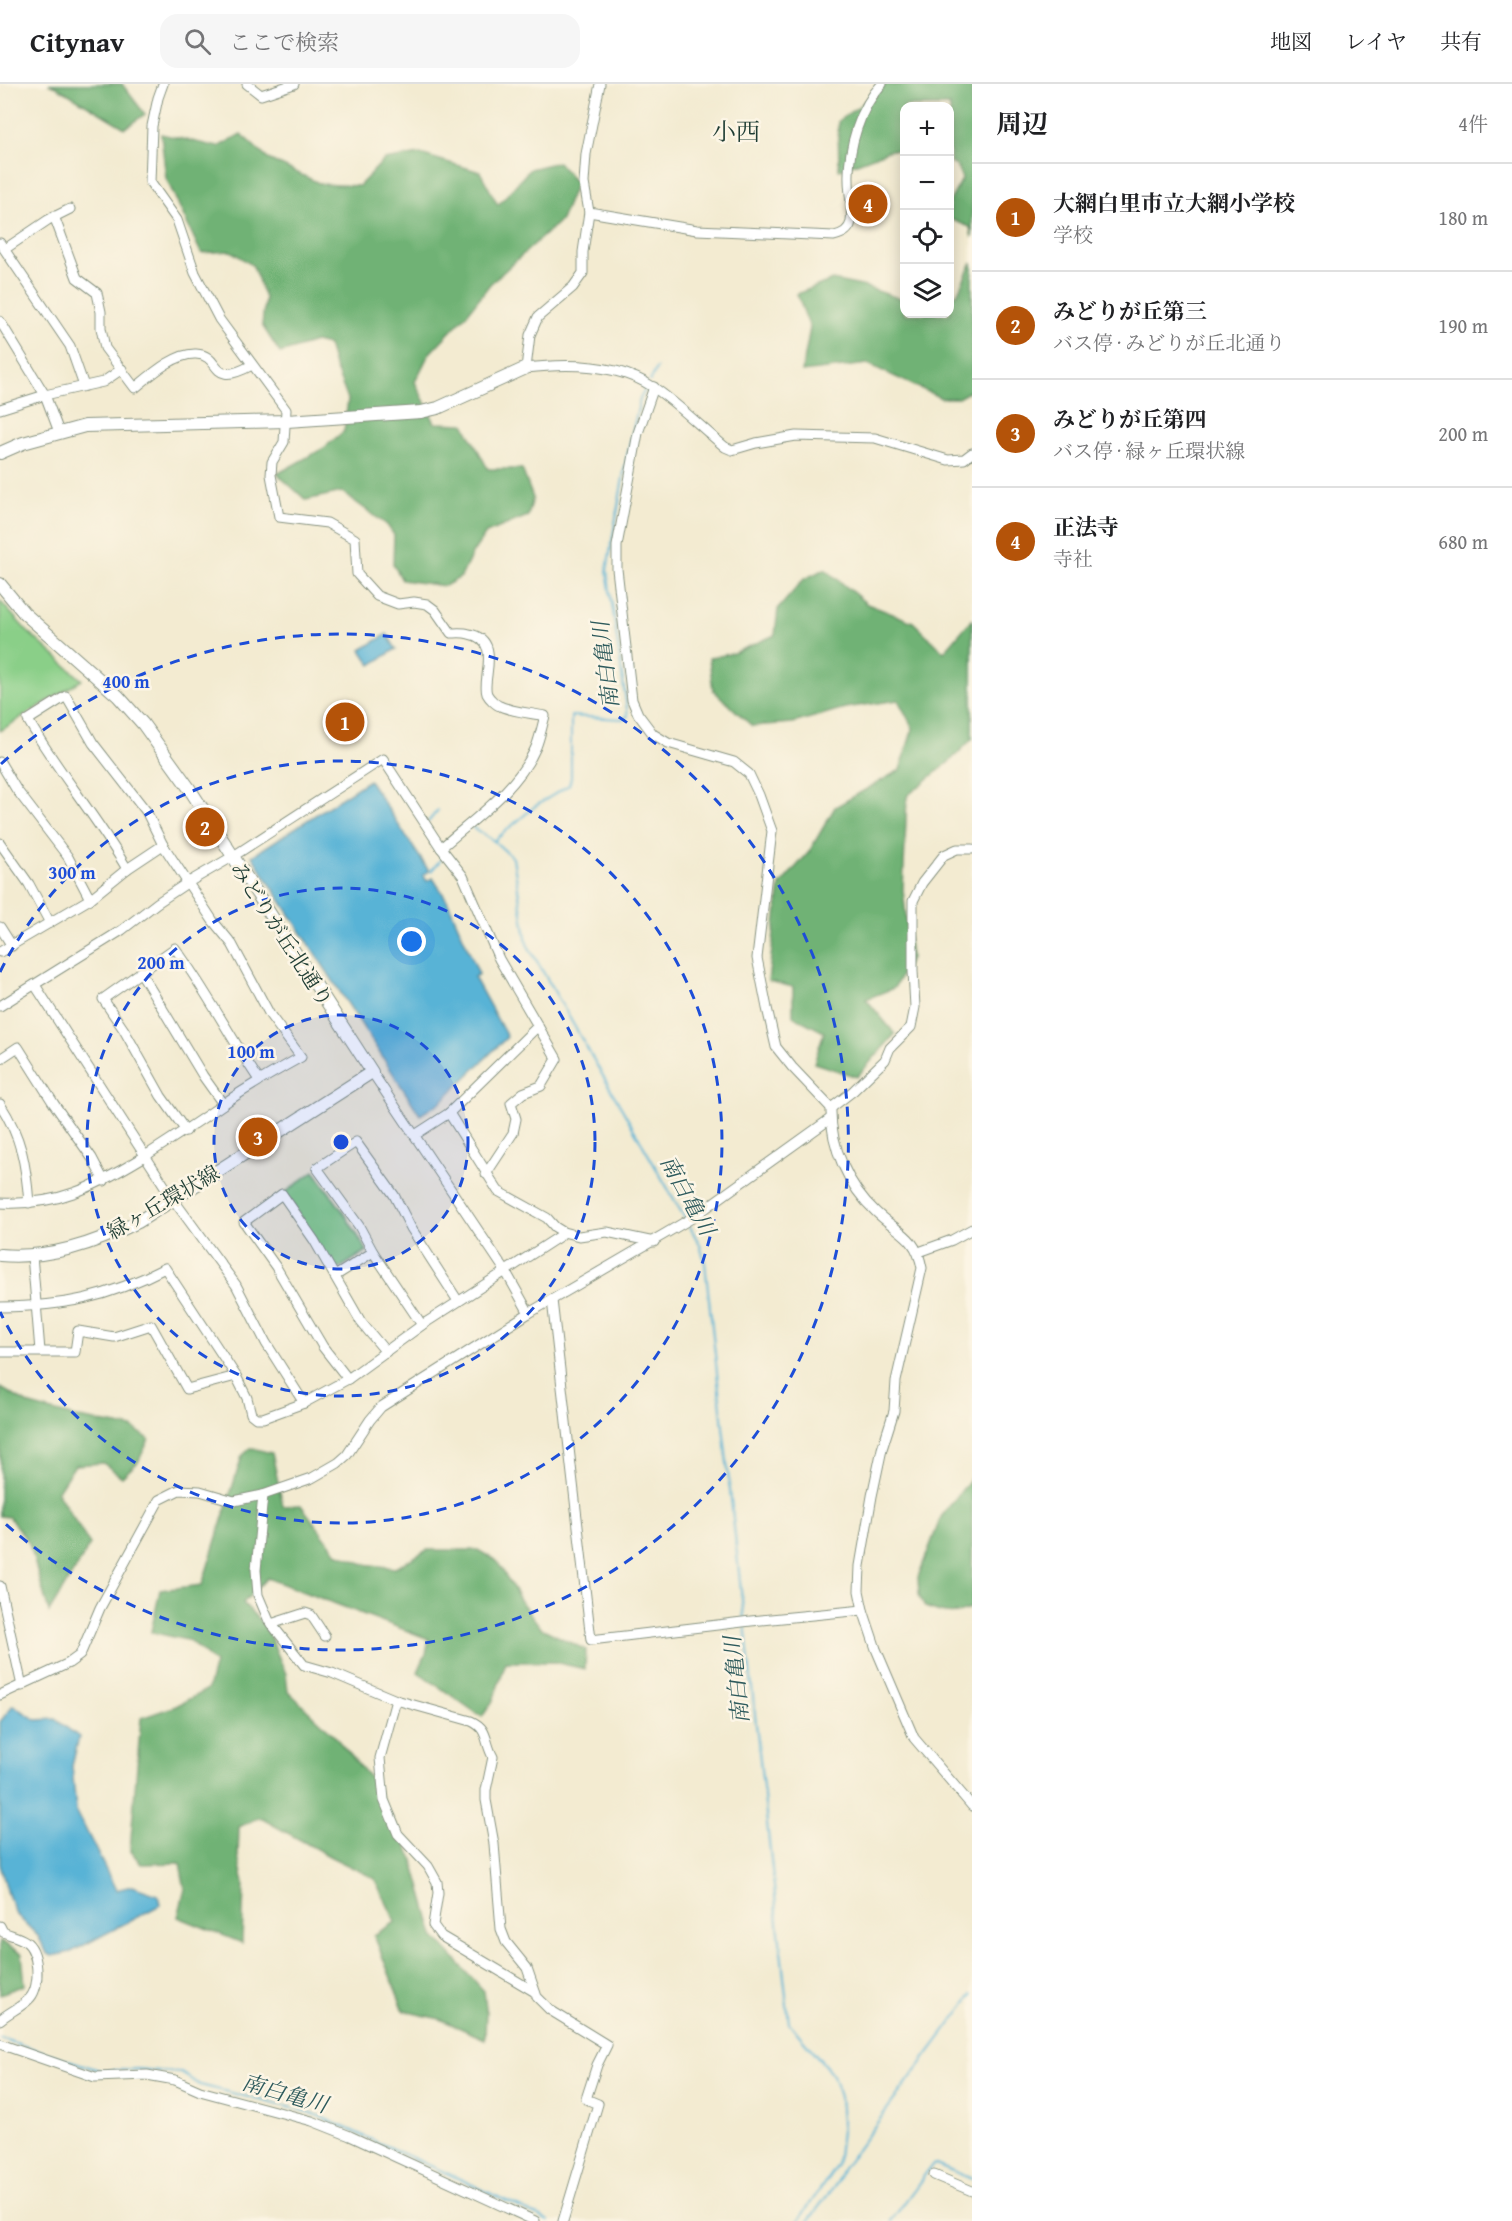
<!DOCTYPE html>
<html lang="ja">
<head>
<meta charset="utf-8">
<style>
  :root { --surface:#fff; --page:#f6f6f6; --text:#202124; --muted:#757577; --line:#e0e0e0; --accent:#b45309 }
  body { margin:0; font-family:"Gentium Book Plus","Noto Serif JP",serif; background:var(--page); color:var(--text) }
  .controls { position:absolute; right:18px; top:18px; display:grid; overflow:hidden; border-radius:12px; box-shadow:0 3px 15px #0003 }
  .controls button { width:54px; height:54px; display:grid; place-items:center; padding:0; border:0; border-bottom:2px solid var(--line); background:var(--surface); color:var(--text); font:30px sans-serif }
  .you { position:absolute; left:412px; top:858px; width:21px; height:21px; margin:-15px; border:4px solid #fff; border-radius:50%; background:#1a73e8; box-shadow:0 0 0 9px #1a73e833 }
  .badge { display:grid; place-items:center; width:39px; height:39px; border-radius:50%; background:var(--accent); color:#fff; font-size:20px; font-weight:700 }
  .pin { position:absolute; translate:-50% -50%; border:3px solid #fff; box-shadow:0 2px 6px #0006 }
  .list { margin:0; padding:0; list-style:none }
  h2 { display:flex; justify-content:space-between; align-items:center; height:78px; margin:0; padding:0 24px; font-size:26px }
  h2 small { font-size:20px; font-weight:400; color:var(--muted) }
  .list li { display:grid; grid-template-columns:39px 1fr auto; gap:18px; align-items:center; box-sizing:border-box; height:108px; padding:0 24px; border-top:2px solid var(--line) }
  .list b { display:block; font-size:22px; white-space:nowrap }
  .list p { margin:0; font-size:20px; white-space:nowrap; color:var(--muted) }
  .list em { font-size:20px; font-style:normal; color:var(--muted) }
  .icon { flex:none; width:33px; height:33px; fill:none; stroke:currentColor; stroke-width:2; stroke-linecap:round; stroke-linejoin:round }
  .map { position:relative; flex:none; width:972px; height:2137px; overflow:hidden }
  header { display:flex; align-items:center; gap:36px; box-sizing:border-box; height:84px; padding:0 30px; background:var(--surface); border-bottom:2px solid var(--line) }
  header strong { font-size:28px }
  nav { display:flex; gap:33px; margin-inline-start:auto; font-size:21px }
  .search { width:420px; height:54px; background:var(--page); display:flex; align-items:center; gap:15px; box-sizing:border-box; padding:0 21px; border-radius:18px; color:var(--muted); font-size:22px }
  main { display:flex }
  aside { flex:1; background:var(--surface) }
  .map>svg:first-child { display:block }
  .green { fill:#8acf88; stroke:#54865e; stroke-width:1.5 }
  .forest { fill:#6fb274; stroke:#477854; stroke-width:1.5 }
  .water { fill:#58b3d6; stroke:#3c7885; stroke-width:1.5 }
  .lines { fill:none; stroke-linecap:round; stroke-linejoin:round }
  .stream { stroke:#58b3d6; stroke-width:2 }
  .minor-casing { stroke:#899482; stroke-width:11 }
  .tertiary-casing { stroke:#899482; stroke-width:14 }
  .minor { stroke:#fff; stroke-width:9 }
  .tertiary { stroke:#fff; stroke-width:12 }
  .ring { fill:none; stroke:#1d4ed8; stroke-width:3; stroke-dasharray:10 8 }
  .labels { text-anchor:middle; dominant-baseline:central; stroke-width:5; stroke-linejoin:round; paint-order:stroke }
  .street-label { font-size:21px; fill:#1f3d34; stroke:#fcf5e5 }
  .water-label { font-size:22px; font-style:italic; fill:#2d5a5c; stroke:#fcf5e5 }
  .quarter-label { font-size:24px; fill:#1f3d34; stroke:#fcf5e5 }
  .centre { fill:#1d4ed8; stroke:#fcf5e5; stroke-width:3 }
  .ring-label { font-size:18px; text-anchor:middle; font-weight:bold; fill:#1d4ed8; stroke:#fcf5e5; stroke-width:5; stroke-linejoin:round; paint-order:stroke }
</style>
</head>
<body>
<header>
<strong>Citynav</strong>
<div class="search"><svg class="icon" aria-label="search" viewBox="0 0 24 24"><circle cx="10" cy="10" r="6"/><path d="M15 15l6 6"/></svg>ここで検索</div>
<nav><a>地図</a><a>レイヤ</a><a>共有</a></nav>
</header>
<main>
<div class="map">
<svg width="972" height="2137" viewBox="0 0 972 2137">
  <rect width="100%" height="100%" fill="#fcf5e5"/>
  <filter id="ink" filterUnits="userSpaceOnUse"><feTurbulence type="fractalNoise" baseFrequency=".0167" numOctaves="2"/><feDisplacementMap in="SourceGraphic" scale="12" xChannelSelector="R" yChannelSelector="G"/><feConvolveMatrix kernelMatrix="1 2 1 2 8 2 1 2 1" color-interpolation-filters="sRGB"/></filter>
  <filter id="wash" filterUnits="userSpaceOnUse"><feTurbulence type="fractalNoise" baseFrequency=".008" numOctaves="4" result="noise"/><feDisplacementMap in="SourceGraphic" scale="24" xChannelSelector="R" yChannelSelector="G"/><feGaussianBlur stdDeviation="1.35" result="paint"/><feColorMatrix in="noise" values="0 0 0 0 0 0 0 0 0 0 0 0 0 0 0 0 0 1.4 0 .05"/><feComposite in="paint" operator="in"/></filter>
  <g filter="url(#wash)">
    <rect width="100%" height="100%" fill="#f3ebd1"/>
    <!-- green -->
    <g class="green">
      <path d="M0 517 27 547 82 596 0 647Z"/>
      <path d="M314 1087 344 1129 367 1167 335 1187 285 1109Z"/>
    </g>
    <!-- forest -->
    <g class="forest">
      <path d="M48 0H122L145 30 125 44 57 3Z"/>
      <path d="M886 0H972V154L970 143 950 135V117L962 95 957 82 950 79V22H904V67L891 66 839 86 838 37 877 9Z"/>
      <path d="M161 50 218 63 241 50 268 75 321 100 359 102 384 76 420 70 480 88 498 121 530 85 558 78 576 99 561 136 490 200 467 230 429 270 415 298 435 339 464 340 488 385H522L533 414 528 432 486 449 473 468 461 493 445 502 402 496 393 480 394 451 387 441 342 408 306 416 277 390 324 364 344 347 348 315 334 281 328 261 315 258 280 269 262 241 265 214 253 182 231 167 201 169 166 94Z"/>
      <path d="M972 178V306L958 314H941L868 280 802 288 810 244 797 210 832 196 866 203 904 216V230H950V211L957 210Z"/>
      <path d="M825 485 867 520 913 538 944 568 972 535V655L949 678 907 712 903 806 911 874 894 904 866 915 895 950 857 993 814 979 824 948 793 932V903L768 897 780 801 809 768 835 723 900 686 913 644 898 616 845 624 793 639 752 642 713 606 709 574 734 569 775 551 778 525 804 495Z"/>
      <path d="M1 1304 30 1321 79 1334 133 1344 149 1355 138 1378 122 1393 103 1379 75 1381 57 1408 90 1461 49 1528 29 1459 9 1433 0 1432Z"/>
      <path d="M251 1364 272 1369 283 1422 301 1421 337 1469 364 1480 395 1484 427 1466H478L497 1477 522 1519 541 1544 586 1566 585 1585 554 1578H506L493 1617 482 1633 418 1588 426 1570 429 1555 267 1494 243 1519 266 1543 286 1590 288 1607 330 1647 372 1696 412 1773 434 1852 484 1907 486 1924 485 1955 440 1935 404 1927 374 1851 396 1838 374 1794 331 1773 259 1733 239 1743 238 1773 244 1799 242 1859 178 1833 185 1805 180 1779 141 1780 130 1766 141 1634 176 1622 208 1605 215 1579 191 1557 151 1548 160 1506 202 1501 242 1372Z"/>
      <path d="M972 1393V1523C956 1534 941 1529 925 1523L919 1511 918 1493 941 1433Z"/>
      <path d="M0 1857 22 1870 25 1901 0 1910Z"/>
    </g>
    <!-- water -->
    <g class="water">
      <path d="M387 550 396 565 371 581 361 566Z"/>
      <path d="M369 696 429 787 423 791 427 797 433 794 447 816 479 890 474 893 507 953 441 1018 420 1031 252 772Z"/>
      <path d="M13 1621 36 1636 55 1635 79 1653 72 1682 76 1726 116 1806 132 1802 158 1811 160 1821 71 1868 52 1872 47 1869 38 1852 16 1830 8 1810 0 1780V1638Z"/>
    </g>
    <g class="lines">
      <!-- stream -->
      <g class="stream">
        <path d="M650 297 657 284"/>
        <path d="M428 738 438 726"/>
        <path d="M472 743 494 757 513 774 527 860 686 1136"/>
        <path d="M494 757 534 723 569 701 571 694V632L622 635 628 632 607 486 626 377 640 315 647 302"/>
        <path d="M431 787 443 773"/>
        <path d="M689 1141 700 1161 705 1179 744 1534"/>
        <path d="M745 1540 789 1939 833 1991 840 2013 842 2038 837 2081 798 2137"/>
        <path d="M0 1954 102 1987 138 1985 181 1989 200 2001 312 2029 460 2095 549 2137"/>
        <path d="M808 2137 837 2099 842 2086 972 1911"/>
        <path d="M891 2137 932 2081 936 2080 972 2095"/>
      </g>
    </g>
  </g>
  <g filter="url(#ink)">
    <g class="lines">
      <!-- minor casing -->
      <g class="minor-casing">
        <g id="minor">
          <path d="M163 0 158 14 152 42 150 98 177 136 195 189 219 235 286 326 284 358 272 378 271 391 279 433 327 439 355 455 357 490 377 512 398 520 414 518 427 520 435 526 451 549C456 549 463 548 469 550 503 556 481 596 487 610 489 614 496 621 500 622 513 628 531 629 545 632 542 642 540 653 536 663 518 705 474 735 441 764"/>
          <path d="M247 0 261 11 294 0"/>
          <path d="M600 0 586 70 584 99 589 128 583 168V189L573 203 538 233 530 251 526 284C568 279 617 279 653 303 676 318 703 345 725 363L732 366 756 359 796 352 875 354 948 376 964 375 972 369"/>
          <path d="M589 128 697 146 834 152C842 150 849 147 851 138 853 125 849 109 849 96 848 64 860 23 882 0"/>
          <path d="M54 132 77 194 97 209 101 228V244L105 264 135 304C151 291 175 269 196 270 223 271 208 305 252 281"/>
          <path d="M0 159 70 262 84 302"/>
          <path d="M5 165 48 136 70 125"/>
          <path d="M0 237 45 311 59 348"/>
          <path d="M654 303 638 349 617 462V485L632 616 638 630 653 650 668 659 734 678 749 690 759 711 772 747 757 874 767 924 776 963 792 983 831 1024C830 1062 848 1102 876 1128 898 1149 916 1151 922 1184L896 1297 894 1327 882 1365 872 1412 860 1482 859 1507 863 1526 876 1565 914 1654 972 1722"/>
          <path d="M0 325 45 311 103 298 122 285"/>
          <path d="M0 678 16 705 68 773 90 815"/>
          <path d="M0 759 29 800 50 839"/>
          <path d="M0 843 12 862"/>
          <path d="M0 868 90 815 127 785 163 761"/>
          <path d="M141 889 203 992 223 1020"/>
          <path d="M35 901 173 1115 236 1201 266 1259 304 1319"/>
          <path d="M0 922 122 846 157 819 187 799 232 773 383 675 441 764 463 792 499 875 538 942 449 1029 415 1051"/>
          <path d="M0 975 18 963 54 1020 92 1074 104 1097"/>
          <path d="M372 988 506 1188 529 1229"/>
          <path d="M0 1020C22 1054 26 1081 29 1119"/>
          <path d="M831 1024 853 1007 885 976 890 964 911 943 915 923 913 887V817L922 799 944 771 957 765H972"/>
          <path d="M449 1029 498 1107 547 1134 555 1143 563 1148 579 1152 607 1148 654 1158"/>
          <path d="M186 1047 161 1012 124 946 103 915 175 864C206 906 230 953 259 996"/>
          <path d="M486 1090 513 1049 516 1035 511 1019 523 1009 541 1002 557 975 538 942"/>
          <path d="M0 1119C58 1122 94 1103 142 1074 170 1056 195 1040 222 1021 247 1003 274 988 301 973L270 931 232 860 213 837 163 761 146 727 93 659 66 612 28 636C58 688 97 733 127 785"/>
          <path d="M919 1168 952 1156 972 1145"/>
          <path d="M32 1171 40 1267"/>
          <path d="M335 1192 373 1168"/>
          <path d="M552 1216 591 1556 751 1537 863 1526"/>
          <path d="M0 1223C65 1222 107 1214 165 1184L236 1292 247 1314 251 1330 256 1334H263L304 1319 348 1295 422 1241 560 1152 563 1148"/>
          <path d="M422 1241 373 1168 359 1142 317 1084 356 1058 394 1111 411 1144 458 1217"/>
          <path d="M0 1268H75L78 1247 114 1253 151 1241 187 1305 236 1292"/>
          <path d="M348 1295 323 1263 276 1183 244 1138 282 1110 314 1156 361 1238 386 1268"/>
          <path d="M263 1411 256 1486 258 1511 269 1537 304 1581 332 1589 396 1616 471 1637C489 1645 484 1657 493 1673L486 1706V1716L494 1760 501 1845 506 1858 527 1884 537 1913 550 1926 607 1961 597 1981 586 2015 598 2020 563 2137"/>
          <path d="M0 1502 22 1602"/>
          <path d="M271 1540 305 1529 311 1531 325 1552"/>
          <path d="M0 1611 69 1579 80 1571 100 1524 159 1416 179 1406 200 1407 234 1417 263 1411 312 1394 338 1379 347 1371 370 1336 381 1323 529 1229 692 1134 830 1035"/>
          <path d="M396 1616 380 1674 384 1716 398 1750 428 1782 437 1798 438 1809 433 1841 441 1852 535 1908"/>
          <path d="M0 1842 3 1848C10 1851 19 1853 25 1857 39 1866 41 1902 30 1914 22 1923 9 1928 0 1936"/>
          <path d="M0 1960 95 1993 147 1991 175 1996 200 2007 312 2037 350 2052 535 2137"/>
          <path d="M934 2091 972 2107"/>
        </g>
      </g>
      <!-- tertiary casing -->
      <g class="tertiary-casing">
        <g id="tertiary">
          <path d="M0 369 23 359 85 342 287 337 421 328 438 324 526 284"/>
          <path d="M0 500 24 529 118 612 143 640 189 704 372 988 138 1138C94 1160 49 1175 0 1171"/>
        </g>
      </g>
      <!-- minor -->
      <use href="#minor" class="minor"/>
      <!-- tertiary -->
      <use href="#tertiary" class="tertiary"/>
    </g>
  </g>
  <!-- distance rings -->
  <circle cx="341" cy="1058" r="127" fill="#1d4ed8" fill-opacity=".12"/>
  <g class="ring">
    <circle cx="341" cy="1058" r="127"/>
    <circle cx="341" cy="1058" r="254"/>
    <path d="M0 888A381 381 0 1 1 0 1228"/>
    <path d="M1 680A508 508 0 1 1 1 1436"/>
  </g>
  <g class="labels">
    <!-- street labels -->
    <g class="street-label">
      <text transform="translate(282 850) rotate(57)">みどりが丘北通り</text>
      <text transform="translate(163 1118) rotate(-30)">緑ヶ丘環状線</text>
    </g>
    <!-- water labels -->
    <g class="water-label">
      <text transform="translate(605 581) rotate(-97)">南白亀川</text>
      <text transform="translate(688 1111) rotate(61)">南白亀川</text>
      <text transform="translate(736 1596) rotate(-96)">南白亀川</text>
      <text transform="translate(285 2009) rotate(16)">南白亀川</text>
    </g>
    <!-- quarter labels -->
    <g class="quarter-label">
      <text x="736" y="47">小西</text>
    </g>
  </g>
  <circle cx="341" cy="1058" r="9" class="centre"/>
  <g class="ring-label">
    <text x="126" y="604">400 m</text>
    <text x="72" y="795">300 m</text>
    <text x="161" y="885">200 m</text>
    <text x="251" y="974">100 m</text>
  </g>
</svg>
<div class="controls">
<button>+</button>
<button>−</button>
<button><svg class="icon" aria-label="locate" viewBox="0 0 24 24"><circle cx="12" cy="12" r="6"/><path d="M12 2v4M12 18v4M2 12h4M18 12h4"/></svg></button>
<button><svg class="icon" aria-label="layers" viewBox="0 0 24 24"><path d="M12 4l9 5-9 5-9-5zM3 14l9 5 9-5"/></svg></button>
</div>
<div class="you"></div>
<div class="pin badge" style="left:345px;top:638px">1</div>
<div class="pin badge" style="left:205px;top:743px">2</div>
<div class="pin badge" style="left:258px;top:1053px">3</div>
<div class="pin badge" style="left:868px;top:120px">4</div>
</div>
<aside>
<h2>周辺<small>4件</small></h2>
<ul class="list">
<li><span class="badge">1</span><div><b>大網白里市立大網小学校</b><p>学校</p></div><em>180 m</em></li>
<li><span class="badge">2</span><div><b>みどりが丘第三</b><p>バス停 · みどりが丘北通り</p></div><em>190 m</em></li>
<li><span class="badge">3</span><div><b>みどりが丘第四</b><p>バス停 · 緑ヶ丘環状線</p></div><em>200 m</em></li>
<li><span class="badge">4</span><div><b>正法寺</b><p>寺社</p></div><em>680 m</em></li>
</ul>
</aside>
</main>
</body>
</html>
